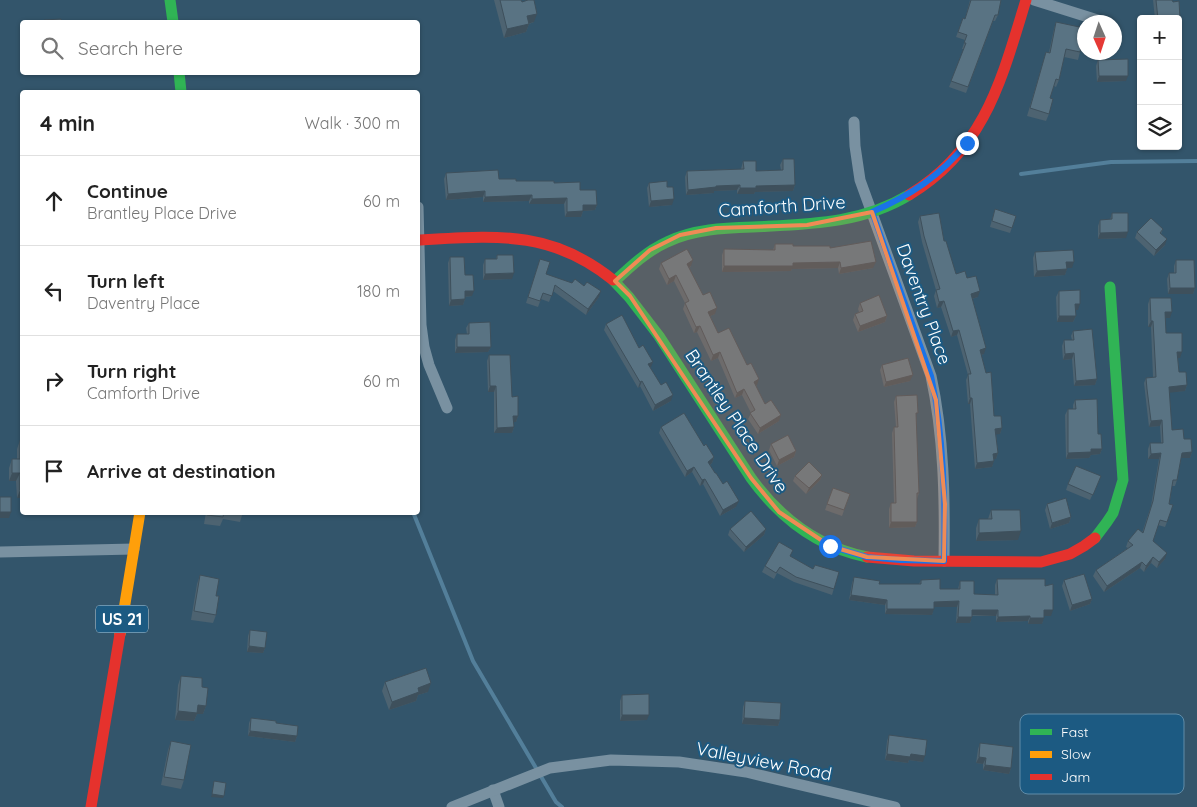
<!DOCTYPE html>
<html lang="en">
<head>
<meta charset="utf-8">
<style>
  :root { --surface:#fff; --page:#f6f6f6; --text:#222; --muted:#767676; --line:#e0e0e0 }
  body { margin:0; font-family:Quicksand,sans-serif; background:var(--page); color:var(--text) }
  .controls { position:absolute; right:15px; top:15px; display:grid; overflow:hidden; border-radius:5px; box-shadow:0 1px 4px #0004 }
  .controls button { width:45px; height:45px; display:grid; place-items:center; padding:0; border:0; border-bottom:1px solid var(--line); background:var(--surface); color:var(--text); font:25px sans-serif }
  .compass { position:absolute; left:1077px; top:15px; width:45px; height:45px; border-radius:50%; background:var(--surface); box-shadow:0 1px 4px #0004; rotate:177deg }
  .stop { position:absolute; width:15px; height:15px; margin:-11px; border:4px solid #1a73e8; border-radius:50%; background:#fff }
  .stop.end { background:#1a73e8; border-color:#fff; box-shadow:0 1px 5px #0008 }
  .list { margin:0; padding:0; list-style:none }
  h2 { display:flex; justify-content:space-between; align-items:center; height:65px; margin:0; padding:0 20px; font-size:21px }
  h2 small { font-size:16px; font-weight:400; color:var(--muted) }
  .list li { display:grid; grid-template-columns:32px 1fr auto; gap:15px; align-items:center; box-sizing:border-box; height:90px; padding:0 20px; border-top:1px solid var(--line) }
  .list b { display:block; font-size:19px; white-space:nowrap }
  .list p { margin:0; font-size:16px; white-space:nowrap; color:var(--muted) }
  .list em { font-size:16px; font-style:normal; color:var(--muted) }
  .icon { flex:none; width:28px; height:28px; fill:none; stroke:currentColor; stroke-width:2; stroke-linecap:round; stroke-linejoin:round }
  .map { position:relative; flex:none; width:1197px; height:807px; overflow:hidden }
  .search { position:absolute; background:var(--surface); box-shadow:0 1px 4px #0004; left:20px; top:20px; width:400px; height:55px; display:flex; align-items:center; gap:12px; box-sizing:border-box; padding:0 18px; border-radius:5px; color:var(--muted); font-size:19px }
  .panel { position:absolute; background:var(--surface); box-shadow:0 1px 4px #0004; left:20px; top:90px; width:400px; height:425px; border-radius:5px }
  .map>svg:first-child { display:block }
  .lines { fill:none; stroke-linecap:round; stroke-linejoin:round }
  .stream { stroke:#537f9a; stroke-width:4 }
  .street { stroke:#7991a1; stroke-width:11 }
  .fast { stroke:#30b455; stroke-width:11 }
  .slow { stroke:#ff9f0a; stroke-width:11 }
  .jam { stroke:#e5322d; stroke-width:11 }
  .wall { fill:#4d6371 }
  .shaded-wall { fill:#3e505c }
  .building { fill:#597383; stroke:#3e505c }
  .route { stroke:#1a73e8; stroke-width:6 }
  .marked { fill:#ef8b55; fill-opacity:0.2; stroke:#ef8b55; stroke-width:4; stroke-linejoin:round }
  .labels { text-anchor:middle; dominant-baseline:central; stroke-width:4; stroke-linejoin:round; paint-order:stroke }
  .shield { fill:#1c5a82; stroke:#bbceda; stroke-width:1 }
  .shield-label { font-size:16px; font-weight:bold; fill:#fff }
  .street-label { font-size:18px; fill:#fff; stroke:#1c5a82 }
  .key { fill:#1c5a82; stroke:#608ca8; stroke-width:1 }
  .key-label { font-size:14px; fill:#fff }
</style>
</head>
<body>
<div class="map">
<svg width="1197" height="807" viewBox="0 0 1197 807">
  <rect width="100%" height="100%" fill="#33556b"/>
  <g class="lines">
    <!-- stream -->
    <g class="stream">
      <path d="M1021 174 1111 162 1197 161"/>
      <path d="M413 512 473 661 556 802 562 807"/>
    </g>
    <!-- street -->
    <g class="street">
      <path d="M1034 0 1104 22"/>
      <path d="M854 122 855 146 860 180 931 376C944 436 945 500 944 561"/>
      <path d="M418 207 421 325 424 347 429 365 447 408"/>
      <path d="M0 552 134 549"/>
      <path d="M493 790 499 807"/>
      <path d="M452 807 550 768 611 760 679 762 746 772 895 807"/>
    </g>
    <!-- fast -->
    <g class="fast">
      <path d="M170 0 173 22"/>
      <path d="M179 72 181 92"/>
      <path d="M613 280 629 297 659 336 751 478C780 518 817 547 867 557"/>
      <path d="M615 281C631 266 647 251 667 242 694 229 724 228 753 227 808 224 861 224 909 195"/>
      <path d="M1095 538 1107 522 1113 513 1123 480 1110 287"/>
    </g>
    <!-- slow -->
    <path class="slow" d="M120 634 140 512"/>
    <!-- jam -->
    <g class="jam">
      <path d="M909 195C985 150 1002 78 1026 0"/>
      <path d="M418 240C494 236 550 229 613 280"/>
      <path d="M867 557 914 561 1041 562 1070 554 1084 546 1095 538"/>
      <path d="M91 807 120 634"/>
    </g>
  </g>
  <!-- wall -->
  <g class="wall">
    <path d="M494 0H521L534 22 529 24 526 32 504 38Z"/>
    <path d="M970 0 998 15 995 21H993L966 93 949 87 964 49H962L965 40 956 37 963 18 965 19Z"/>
    <path d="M1153 0H1172L1180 19 1178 25V19H1155Z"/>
    <path d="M1056 22 1080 52 1078 60 1064 57 1059 80 1056 87 1054 86 1050 98 1049 114 1046 121 1027 116 1044 59 1046 52H1049L1054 29Z"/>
    <path d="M1141 53V63L1138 60Z"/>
    <path d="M1098 60 1126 81 1097 82 1096 66Z"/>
    <path d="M783 159 795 185 793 191 755 192 754 194H737V190L714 191V193L686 195 685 177 687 171 741 169 743 161 756 171 781 170 780 165Z"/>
    <path d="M446 173 516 181 554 183 580 190 597 205 595 210 583 211 581 217H565L564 204H529V201L483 202V197L446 200 444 179Z"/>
    <path d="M649 183 667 187 672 205 649 207 647 188Z"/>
    <path d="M995 209 1016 216 1010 233 990 227Z"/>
    <path d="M1112 213 1126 238 1098 239V226L1100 220H1110Z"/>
    <path d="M920 216 944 241 956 274 967 278 978 297 972 299 984 354 981 355 994 416 1002 428 1000 434H996L998 453 996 459H994L992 467 975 469 970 404H968L966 380 968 375 957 335 951 337 941 307 937 308 934 296 936 290 922 242 918 222Z"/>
    <path d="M1163 229 1161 234 1165 245 1154 256 1135 238 1137 232Z"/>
    <path d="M775 244 793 246 830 248 873 268 839 274 838 268 792 269 791 271 722 272V255L724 249 773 250Z"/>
    <path d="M1035 252 1072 268H1067L1065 275 1034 277 1033 258Z"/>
    <path d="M497 255 512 279 483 280V265L485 259H496Z"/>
    <path d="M450 257 465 275 472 296 465 297V299L463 305 449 306 448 263Z"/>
    <path d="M540 259 546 274 599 297 586 315 553 291 549 302 541 299 538 307 526 303Z"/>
    <path d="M1176 260 1195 288 1193 294H1168L1167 279 1169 273H1174V266Z"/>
    <path d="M661 263 691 266 689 268 703 295 715 314 710 316 718 333 757 385 756 386 765 404 779 421 758 434 748 419 751 413 742 395 735 398 718 358 711 361 697 332 694 333 683 309 685 303 674 281 667 285 659 269Z"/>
    <path d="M1059 291 1078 310H1075L1076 316 1073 322H1057L1056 297Z"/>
    <path d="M1150 298 1170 318H1165L1166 333 1180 358H1178L1179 372 1187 385 1185 391 1169 392 1172 430 1184 439 1192 452 1190 458H1181L1177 480 1175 486H1172L1167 522 1165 527 1158 525 1153 541 1165 559 1157 568 1151 563 1144 572 1140 568 1104 592 1093 576 1096 570 1128 548 1126 547 1128 541 1142 533 1151 506 1159 459H1148V449L1150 443H1161L1160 426 1149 427 1144 383 1146 378 1153 377 1151 327H1148V304Z"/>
    <path d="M860 303 887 316 885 322 858 332 853 320 855 314 859 312 858 309Z"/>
    <path d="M469 323 491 347 488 352 455 353V340L457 334H467L466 328Z"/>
    <path d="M606 324 639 348 650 368 671 401 653 411 640 386 638 388 604 330Z"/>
    <path d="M1073 331 1097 379 1095 385 1074 386 1072 359 1063 360 1062 346 1064 340H1072L1071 336Z"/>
    <path d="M489 355 512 397 518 416 516 422H514V427L512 433H494V392H488L487 361Z"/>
    <path d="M882 365 910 381 884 387 880 370Z"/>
    <path d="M896 396 916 419 919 493 917 499V522L915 527 889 528V509L891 503H894L892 433 894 427H896L894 402Z"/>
    <path d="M1075 400 1098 434 1102 449 1100 454 1091 455 1089 458 1066 459 1065 415 1068 409H1073V405Z"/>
    <path d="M661 427 704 446 714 457 712 463 710 465 736 507 720 516 703 484 700 486 692 472 685 477 659 433Z"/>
    <path d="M20 440 22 498H17L16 481H9V468L12 459H17V449Z"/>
    <path d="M771 444 796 451 794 457 777 466 769 450Z"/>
    <path d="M822 475 820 480 806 494 793 481 795 476Z"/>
    <path d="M1101 476 1090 500 1066 490 1068 484Z"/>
    <path d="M833 488 850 494 842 516 825 510Z"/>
    <path d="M1047 504 1071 517 1069 523 1050 529 1045 510Z"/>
    <path d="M991 510 1018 540 976 541V528L979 519H988Z"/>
    <path d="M206 512H243L240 522 223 519 220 526 204 524Z"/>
    <path d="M730 529H766L764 535 744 552 728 535Z"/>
    <path d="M791 557 813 569 839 572 832 595 794 582 777 573 774 579 762 572 765 566Z"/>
    <path d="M200 575 216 596V615L213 623 191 620 197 584Z"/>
    <path d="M854 577 879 584H919L921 580 940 589H958L960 581 974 594 995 595V585L997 579 1045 586 1051 616H1044L1042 624H1028V621L996 622V616H972L970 623H956L957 607H934L932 615 885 614V605L849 600 852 583Z"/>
    <path d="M1064 580 1092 599 1090 604 1070 611 1062 586Z"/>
    <path d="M250 630 265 648 263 653 247 652 248 636Z"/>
    <path d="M181 676 202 687 206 706 203 714H197L194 721 175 720 178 685Z"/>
    <path d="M385 682 428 692 418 695 416 701 389 710 382 691Z"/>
    <path d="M622 695 647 720 620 721V701Z"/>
    <path d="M745 701 780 720 778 726 742 724 743 707Z"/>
    <path d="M251 718 276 723 297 736 295 742 248 736 249 723Z"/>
    <path d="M889 735 923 762 909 760 908 763 885 760 887 741Z"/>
    <path d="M1152 736 1179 761 1152 763 1150 742Z"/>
    <path d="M171 741 184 780 181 789 161 785 168 750Z"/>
    <path d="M980 743 1011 768 1009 774 983 770V764L976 763 978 749Z"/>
    <path d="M1042 752 1073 776 1071 781 1045 779V772H1038L1040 757Z"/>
  </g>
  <!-- shaded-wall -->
  <g class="shaded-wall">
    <path d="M537 14 534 22 524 25 527 16Z"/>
    <path d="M529 24 526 32 504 38 507 29Z"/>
    <path d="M1099 76H1128L1126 81 1097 82Z"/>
    <path d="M740 185 737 190 714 191V193L686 195 688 190 716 186Z"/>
    <path d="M795 185 793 191 755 192 754 194H737L740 188 756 186Z"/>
    <path d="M485 191 483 197 446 200 448 194Z"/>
    <path d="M532 195 529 201 483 202 485 197Z"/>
    <path d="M567 198 564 204H529L532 199Z"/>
    <path d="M674 199 672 205 649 207 651 201Z"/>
    <path d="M583 205H597L595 210 583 211 581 217H565L567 212Z"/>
    <path d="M1128 232 1126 238 1098 239 1100 233Z"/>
    <path d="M1167 239 1165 245 1154 256 1156 250Z"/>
    <path d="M693 260 691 266 685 270 687 264Z"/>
    <path d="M840 262 838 268 792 269 791 271 722 272 724 266 793 263Z"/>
    <path d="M876 262 873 268 839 274 841 268Z"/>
    <path d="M1066 262H1074L1072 268H1064Z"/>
    <path d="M1067 269 1065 275 1034 277 1037 271Z"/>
    <path d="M514 273 512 279 483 280 485 274Z"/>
    <path d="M676 275 674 281 667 285 669 279Z"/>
    <path d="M1170 288H1195L1193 294H1168Z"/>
    <path d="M465 291H474L472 296 463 297Z"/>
    <path d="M601 291 599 297 586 315 588 309Z"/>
    <path d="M980 291 978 297 968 300 971 294Z"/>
    <path d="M465 299 463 305 449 306 451 300Z"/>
    <path d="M944 301 941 307 937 308 939 302Z"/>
    <path d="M1075 304H1080L1078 310H1073Z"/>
    <path d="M717 308 715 314 706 318 708 312Z"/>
    <path d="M1165 312H1172L1170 318H1163Z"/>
    <path d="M887 316 885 322 858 332 860 326Z"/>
    <path d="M1059 316H1076L1073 322H1057Z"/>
    <path d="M1151 321H1153L1151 327H1148Z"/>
    <path d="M700 326 697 332 694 333 696 327Z"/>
    <path d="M959 330 957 335 951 337 953 331Z"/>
    <path d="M457 347H491L488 352 455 353Z"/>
    <path d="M986 348 984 354 978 356 980 350Z"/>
    <path d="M720 352 718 358 711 361 713 355Z"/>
    <path d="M1177 352H1182L1180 358H1175Z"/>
    <path d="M1074 353 1072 359 1063 360 1065 354Z"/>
    <path d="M653 362 651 367 646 370 648 364Z"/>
    <path d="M913 375 910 381 884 387 886 382Z"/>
    <path d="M759 379 757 385 752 388 754 382Z"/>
    <path d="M1097 379 1095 385 1074 386 1076 381Z"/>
    <path d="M642 381 640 386 638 388 640 382Z"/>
    <path d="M1187 385 1185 391 1167 393 1169 387Z"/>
    <path d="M490 386H496L494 392H488Z"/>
    <path d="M744 389 742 395 735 398 737 393Z"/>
    <path d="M673 395 671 401 653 411 655 405Z"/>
    <path d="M970 398H972L970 404H968Z"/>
    <path d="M781 415 779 421 758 434 760 428Z"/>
    <path d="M513 416H518L516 422H511Z"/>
    <path d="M1162 420 1160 426 1149 427 1151 421Z"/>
    <path d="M514 427 512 433H494L497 428Z"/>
    <path d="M1002 428 1000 434 993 435 995 429Z"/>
    <path d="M1091 449H1102L1100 454 1091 455 1089 458 1066 459 1068 453Z"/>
    <path d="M796 451 794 457 777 466 779 460Z"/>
    <path d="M1192 452 1190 458H1180L1182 453Z"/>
    <path d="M998 453 996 459H991L993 454Z"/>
    <path d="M1161 453 1159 459H1148L1151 454Z"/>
    <path d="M714 457 712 463 706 468 708 462Z"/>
    <path d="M994 461 992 467 975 469 977 463Z"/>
    <path d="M694 467 692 472 685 477 687 471Z"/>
    <path d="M12 473H20L16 481H9Z"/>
    <path d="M822 475 820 480 806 494 809 488Z"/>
    <path d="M705 479 703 484 700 486 702 480Z"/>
    <path d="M20 490H22V498H17Z"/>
    <path d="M739 501 736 507 720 516 723 510Z"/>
    <path d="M0 512H11L9 518H0Z"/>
    <path d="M1071 517 1069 523 1050 529 1052 523Z"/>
    <path d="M891 522H917L915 527 889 528Z"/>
    <path d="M766 529 764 535 744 552 746 547Z"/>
    <path d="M1021 531 1018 540 976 541 979 533Z"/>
    <path d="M1167 553 1165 559 1157 568 1159 562Z"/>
    <path d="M1153 557 1151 563 1144 572 1146 566Z"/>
    <path d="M1142 562 1140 568 1104 592 1107 586Z"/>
    <path d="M851 595 887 600 885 605 849 600Z"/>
    <path d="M1092 599 1090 604 1070 611 1072 605Z"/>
    <path d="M959 601 957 607H932L934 602Z"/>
    <path d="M887 609H934L932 615 885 614Z"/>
    <path d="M972 610H998L996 616 970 615Z"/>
    <path d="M1044 610H1053L1051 616H1042Z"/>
    <path d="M1030 616 1028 621 996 622 998 617Z"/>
    <path d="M958 617H972L970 623H956Z"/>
    <path d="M1030 618H1044L1042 624H1028Z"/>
    <path d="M249 646 265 648 263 653 247 652Z"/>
    <path d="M431 683 428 692 418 695 416 701 389 710 392 702 418 688Z"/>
    <path d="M198 705 206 706 203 714H197L194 721 175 720 178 711Z"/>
    <path d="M622 715H649L647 720 620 721Z"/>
    <path d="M744 718 780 720 778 726 742 724Z"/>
    <path d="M250 731 297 736 295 742 248 736Z"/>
    <path d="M887 754H911L925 756 923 762 909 760 908 763 885 760Z"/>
    <path d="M1181 755 1179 761 1152 763 1154 757Z"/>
    <path d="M979 757 986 758 983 764 976 763Z"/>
    <path d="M985 765 1011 768 1009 774 983 770Z"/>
    <path d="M1040 766 1047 767 1045 772H1038Z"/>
    <path d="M1047 773 1073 776 1071 781 1045 779Z"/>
    <path d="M212 794 224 796 223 798 211 797Z"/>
  </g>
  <!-- building -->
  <g class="building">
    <path d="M500 0H521L522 2 528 0H534L537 14 527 16 529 24 507 29Z"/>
    <path d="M971 0H1001L998 15H995L968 87 951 81 966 43H964L967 35 958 32 963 18 965 19Z"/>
    <path d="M1156 0H1172L1173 2 1179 1 1180 19H1158Z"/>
    <path d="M61 19 62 22H44V20Z"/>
    <path d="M1056 22 1084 28V33L1080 52 1066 49 1059 80 1056 79 1050 98 1053 99 1049 114 1030 108 1046 52 1050 53Z"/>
    <path d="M1128 59V76H1099L1098 60Z"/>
    <path d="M783 159H794L795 185 756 186V188H740V185L716 186V187L688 190 687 171 744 169 743 161H756V171L783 170Z"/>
    <path d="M498 170 499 179H516V181H554V183L580 182V190H596L597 205H583V211L567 212V198L532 199V195L485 197V191L448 194 446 173Z"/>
    <path d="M667 181V187H673L674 199 651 201 649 183Z"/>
    <path d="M995 209 1016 216 1012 228 992 221Z"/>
    <path d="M939 213 944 241H946L956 274 965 271 967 278 976 276 980 291 971 294 986 348 980 350 986 373 991 372 994 416H1001L1002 428 995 429 998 453 993 454 994 461 977 463 972 398H970L968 374H971L959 330 953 331 944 301 939 302 936 290 940 289 924 236 920 216Z"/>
    <path d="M1112 213H1128V232L1100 233V220L1112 219Z"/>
    <path d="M1151 218 1163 229 1160 233 1167 239 1156 250 1137 232Z"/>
    <path d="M871 241 876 262 841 268 840 262 793 263V266H724V249L775 250V244H793V246H830V248Z"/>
    <path d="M687 249 693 260 687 264 703 295 710 292 717 308 708 312 718 333 729 328 747 365 751 363 759 379 754 382 765 404 771 400 781 415 760 428 750 413 755 410 744 389 737 393 720 352 713 355 700 326 696 327 685 303 689 301 676 275 669 279 661 263Z"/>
    <path d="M1073 250 1074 262H1066L1067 269 1037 271 1035 252Z"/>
    <path d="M497 255H513L514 273 485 274V259H497Z"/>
    <path d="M450 257H464L465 275H473L474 291H465V299L451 300Z"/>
    <path d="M540 259 550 262 546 274 572 283 575 279 584 286 587 282 601 291 588 309 555 285 552 296 543 293 540 301 528 297Z"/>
    <path d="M1176 260H1194L1195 288H1170L1169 273H1176Z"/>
    <path d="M1080 290V304H1075L1076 316H1059V291Z"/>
    <path d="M879 295 887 316 860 326 855 314 863 311 860 303Z"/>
    <path d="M1150 298H1171L1172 312H1165L1166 333H1182V352H1177L1179 372H1186L1187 385 1169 387 1172 430 1183 429 1184 439H1191L1192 452 1182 453 1177 480H1173L1169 504 1173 505 1167 522 1160 520 1153 541 1167 553 1159 562 1153 557 1146 566 1142 562 1107 586 1096 570 1133 545 1128 541 1138 529 1143 533 1153 501 1161 453 1151 454 1150 443H1163L1162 420 1151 421 1147 389 1146 378 1156 377 1153 321H1151Z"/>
    <path d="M622 315 639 348 643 345 653 362 648 364 661 385 666 382 673 395 655 405 642 381 640 382 606 324Z"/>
    <path d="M490 322 491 347H457V334H469V323Z"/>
    <path d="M1092 329 1097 379 1076 381 1074 353 1065 354 1064 340H1074L1073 331Z"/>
    <path d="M489 355H510L512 397 518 396V416H513L514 427 497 428 496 386H490Z"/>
    <path d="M908 358 913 375 886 382 882 365Z"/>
    <path d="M917 395 918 413H916L919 493H917V522H891V503H896L894 427H898L896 396Z"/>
    <path d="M1097 399 1098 434H1101L1102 449H1091V452L1068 453V409H1076L1075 400Z"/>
    <path d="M684 413 704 446 706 444 714 457 708 462 715 473H716L723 484 727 481 739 501 723 510 705 479 702 480 694 467 687 471 661 427Z"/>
    <path d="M788 435 796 451 779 460 771 444Z"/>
    <path d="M20 440H22V490H20V473H12V459H20Z"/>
    <path d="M809 462 822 475 809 488 795 476Z"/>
    <path d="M1076 466 1101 476 1093 495 1068 484Z"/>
    <path d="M833 488 850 494 844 510 827 504Z"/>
    <rect x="0" y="497" width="11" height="15"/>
    <path d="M1066 498 1071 517 1052 523 1047 504Z"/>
    <path d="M991 510H1020L1021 531 979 533V519H992Z"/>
    <path d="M751 511 766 529 746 547 730 529Z"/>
    <path d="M208 512H224L223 517 207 515Z"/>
    <path d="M779 542 793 550 790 556 813 569 815 565 839 572 834 589 796 577 780 567 776 573 765 566Z"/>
    <path d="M1084 574 1092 599 1072 605 1064 580Z"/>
    <path d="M200 575 219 579 216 596H219L216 615 194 611Z"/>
    <path d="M854 577 880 581 879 584H921V580L940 579V589H960V581H974V594L998 595 997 579H1045V586L1053 584V610H1044V618H1030V616L998 617V610H972V617H958L959 601 934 602V609H887V600L851 595Z"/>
    <path d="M250 630 267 632 265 648 249 646Z"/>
    <path d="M426 668 431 683 418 688 419 692 392 702 385 682Z"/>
    <path d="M181 676 202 678V687L208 688 206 706 198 705 197 713 178 711Z"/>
    <path d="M649 694V715H622V695Z"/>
    <path d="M745 701 781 703 780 720 744 718Z"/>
    <path d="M251 718 276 721V723L298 726 297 736 250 731Z"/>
    <path d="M889 735 927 740 925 756 911 754 910 757 887 754Z"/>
    <path d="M171 741 191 745 184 780 164 777Z"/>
    <path d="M980 743 1013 747 1011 768 985 765 986 758 979 757Z"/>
    <path d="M214 781 226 783 224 796 212 794Z"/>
  </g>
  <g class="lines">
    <!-- route -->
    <path class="route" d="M830 546 867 557 900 560 944 561C945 500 944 436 931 376L872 212C911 195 940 176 967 143"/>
  </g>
  <!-- marked area -->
  <path class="marked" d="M872 212 936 400 945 504 944 561 867 557 830 546 779 512 751 478 630 296 615 281 650 250 680 235 716 228 807 225Z"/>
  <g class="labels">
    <!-- shield labels -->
    <rect class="shield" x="96" y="605.5" width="52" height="27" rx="4"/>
    <g class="shield-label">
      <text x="122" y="619">US 21</text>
    </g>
    <!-- street labels -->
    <g class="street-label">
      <text transform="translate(782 206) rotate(-4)">Camforth Drive</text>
      <text transform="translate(924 304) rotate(70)">Daventry Place</text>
      <text transform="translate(737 421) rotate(56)">Brantley Place Drive</text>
      <text transform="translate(764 761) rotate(11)">Valleyview Road</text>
    </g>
  </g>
  <!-- legend -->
  <rect x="1020" y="714" width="164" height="80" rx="8" class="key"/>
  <rect x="1030" y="729" width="22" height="6" fill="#30b455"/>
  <rect x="1030" y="751" width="22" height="7" fill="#ff9f0a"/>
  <rect x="1030" y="774" width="22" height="6" fill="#e5322d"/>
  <g class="key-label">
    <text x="1061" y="737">Fast</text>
    <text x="1061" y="759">Slow</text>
    <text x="1061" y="782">Jam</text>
  </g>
</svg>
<div class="controls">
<button>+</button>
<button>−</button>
<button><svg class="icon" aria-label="layers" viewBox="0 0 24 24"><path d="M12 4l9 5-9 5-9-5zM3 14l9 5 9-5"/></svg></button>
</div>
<svg class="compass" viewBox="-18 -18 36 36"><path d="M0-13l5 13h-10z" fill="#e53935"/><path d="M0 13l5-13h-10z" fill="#767676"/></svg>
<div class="stop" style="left:830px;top:546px"></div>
<div class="stop end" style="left:967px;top:143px"></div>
<div class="search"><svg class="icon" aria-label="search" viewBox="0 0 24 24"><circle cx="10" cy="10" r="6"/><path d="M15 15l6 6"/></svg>Search here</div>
<section class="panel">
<h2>4 min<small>Walk · 300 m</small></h2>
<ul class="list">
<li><svg class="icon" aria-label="ahead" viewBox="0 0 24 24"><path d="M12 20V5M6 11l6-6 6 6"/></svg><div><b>Continue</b><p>Brantley Place Drive</p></div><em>60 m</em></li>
<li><svg class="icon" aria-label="left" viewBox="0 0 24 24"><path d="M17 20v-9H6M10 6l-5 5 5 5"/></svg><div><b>Turn left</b><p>Daventry Place</p></div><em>180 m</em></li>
<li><svg class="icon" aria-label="right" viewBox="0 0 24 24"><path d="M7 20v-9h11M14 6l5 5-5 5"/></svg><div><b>Turn right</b><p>Camforth Drive</p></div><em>60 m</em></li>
<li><svg class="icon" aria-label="arrive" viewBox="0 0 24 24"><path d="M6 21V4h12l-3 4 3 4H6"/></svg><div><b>Arrive at destination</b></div></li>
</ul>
</section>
</div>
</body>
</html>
